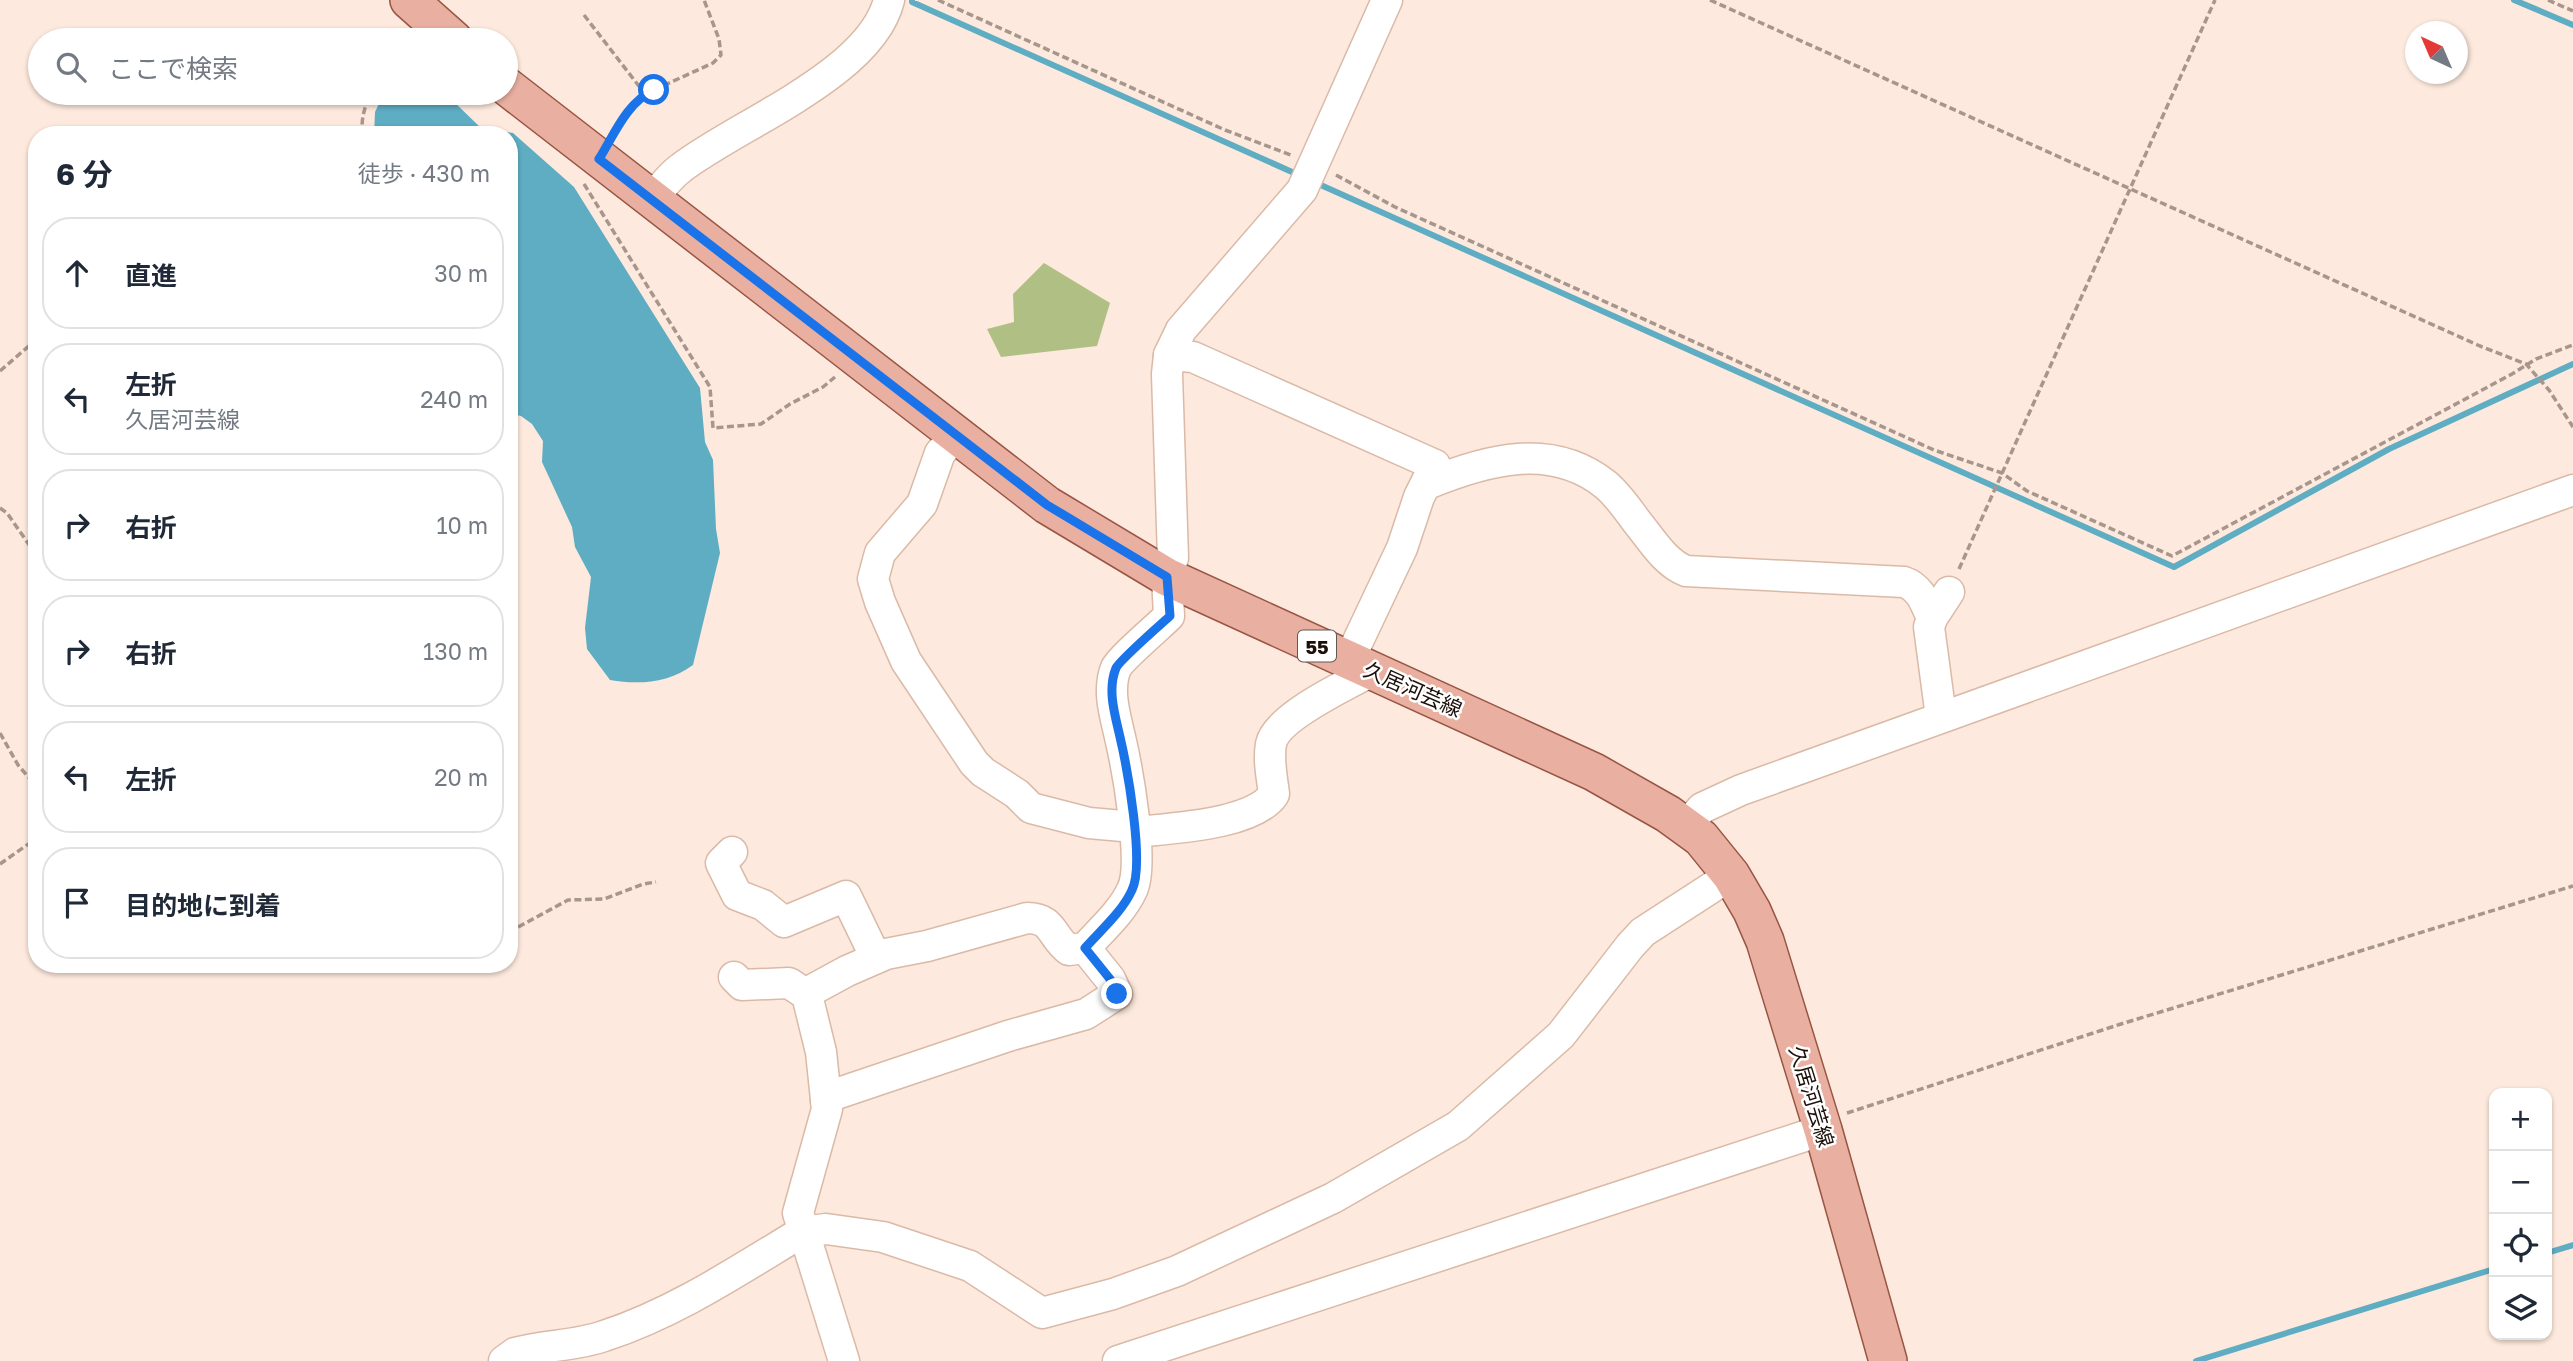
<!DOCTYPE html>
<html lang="ja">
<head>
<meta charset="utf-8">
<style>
  :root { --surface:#fff; --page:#f2f2f3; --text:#1f2937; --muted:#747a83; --line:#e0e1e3 }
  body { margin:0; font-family:"Golos Text","Noto Sans JP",sans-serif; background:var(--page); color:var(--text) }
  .controls { position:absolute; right:21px; bottom:21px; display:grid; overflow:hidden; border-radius:14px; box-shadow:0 2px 5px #0004 }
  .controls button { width:63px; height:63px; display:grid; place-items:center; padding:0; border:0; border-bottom:2px solid var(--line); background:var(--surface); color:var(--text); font:35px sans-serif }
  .compass { position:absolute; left:2405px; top:21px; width:63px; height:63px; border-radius:50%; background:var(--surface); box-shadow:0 2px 5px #0004; rotate:316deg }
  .stop { position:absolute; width:21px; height:21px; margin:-16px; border:5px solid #1a73e8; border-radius:50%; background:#fff }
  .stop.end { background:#1a73e8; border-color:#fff; box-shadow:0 2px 7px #0008 }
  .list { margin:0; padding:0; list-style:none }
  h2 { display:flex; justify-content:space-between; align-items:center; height:91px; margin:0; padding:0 28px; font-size:30px }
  h2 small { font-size:23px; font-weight:400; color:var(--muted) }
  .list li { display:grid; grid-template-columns:46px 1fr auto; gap:21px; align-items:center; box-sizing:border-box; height:112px; margin:0 14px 14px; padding:0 14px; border:2px solid var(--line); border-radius:28px }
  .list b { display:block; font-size:26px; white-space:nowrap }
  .list p { margin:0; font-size:23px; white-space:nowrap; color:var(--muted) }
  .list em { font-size:23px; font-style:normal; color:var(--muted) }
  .icon { flex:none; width:38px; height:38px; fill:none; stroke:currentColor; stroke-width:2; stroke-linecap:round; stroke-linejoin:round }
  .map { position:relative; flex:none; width:2573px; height:1361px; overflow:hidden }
  .search { position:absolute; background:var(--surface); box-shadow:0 2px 5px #0004; left:28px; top:28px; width:490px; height:77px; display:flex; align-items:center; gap:18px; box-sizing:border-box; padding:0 24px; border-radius:38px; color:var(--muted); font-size:26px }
  .panel { position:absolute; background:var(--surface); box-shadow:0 2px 5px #0004; left:28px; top:126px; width:490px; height:847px; border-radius:28px }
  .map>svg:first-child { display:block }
  .forest { fill:#b0c084 }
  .water { fill:#5eadc3 }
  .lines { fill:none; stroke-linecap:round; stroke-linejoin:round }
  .stream { stroke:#5eadc3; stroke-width:6 }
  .minor-casing { stroke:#dabaa7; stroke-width:33 }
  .major-casing { stroke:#985543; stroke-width:40 }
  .path { stroke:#a7968c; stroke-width:3.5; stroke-dasharray:7 3.5; stroke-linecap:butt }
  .minor { stroke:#fff; stroke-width:30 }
  .major { stroke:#e9afa0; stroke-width:37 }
  .route { stroke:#1a73e8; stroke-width:9 }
  .labels { text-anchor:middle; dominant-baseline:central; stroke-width:5; stroke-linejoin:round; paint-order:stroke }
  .shield { fill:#fff; stroke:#605854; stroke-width:2 }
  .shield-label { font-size:19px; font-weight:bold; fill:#1c110a }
  .street-label { font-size:21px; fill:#1c110a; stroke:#fff }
</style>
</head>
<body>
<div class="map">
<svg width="2573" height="1361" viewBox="0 0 2573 1361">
  <rect width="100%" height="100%" fill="#fde9dd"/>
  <!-- forest -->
  <path class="forest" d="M1044 263 1110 303 1097 346 1001 357 987 329 1014 322 1013 294Z"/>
  <!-- water -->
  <path class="water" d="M384 93H442L449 97 482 129 513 133 574 187 700 388 705 442 713 460 716 529 720 553 693 665C669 683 639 685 610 680L587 649 585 628 591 577 575 547 572 527 542 462 543 441 532 424 521 416 509 413V135H374L375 112Z"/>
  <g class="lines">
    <!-- stream -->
    <g class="stream">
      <path d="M912 0V2L1301 176"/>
      <path d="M2514 0 2573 25"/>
      <path d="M1314 182 2174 567 2389 449 2573 364"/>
      <path d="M2547 1253 2573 1245"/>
      <path d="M2196 1361 2494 1269"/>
    </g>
    <!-- minor casing -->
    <g class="minor-casing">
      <g id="minor">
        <path d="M652 199C661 188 670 176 681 168 738 124 871 74 889 0"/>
        <path d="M1169 355 1193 357 1435 465 1419 497 1402 548 1349 660"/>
        <path d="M957 435 940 453 922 504 880 553 873 579 880 602 906 661 974 763 983 772 1017 794 1031 808 1089 823 1134 827"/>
        <path d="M1427 484C1486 460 1551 441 1606 485 1618 495 1628 510 1637 522 1651 539 1665 563 1686 571L1904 582C1921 588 1925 603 1932 618"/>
        <path d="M1941 717 1929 627 1932 618 1949 592"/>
        <path d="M1685 827 1702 808 1741 790 2573 490"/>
        <path d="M1136 832C1171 828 1254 825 1274 794 1272 777 1268 761 1271 744 1276 717 1348 684 1372 671"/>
        <path d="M732 852 721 863 737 895 763 905 784 922 846 896 876 958"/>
        <path d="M734 977 742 985 789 983 807 995 821 1052 827 1109 798 1213 844 1361"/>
        <path d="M807 995 812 990 847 971 886 954 927 946 1027 918C1054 918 1051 937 1069 950L1085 948"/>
        <path d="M826 1101 836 1094 1008 1036 1086 1014 1117 994 1110 979 1085 948C1101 930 1122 912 1132 890 1145 864 1127 767 1120 737 1115 715 1107 690 1116 668 1121 658 1159 626 1169 616L1167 577 1173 558 1167 374 1169 355 1181 330 1302 190 1387 0"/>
        <path d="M504 1361 515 1353C544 1345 576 1346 604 1336 675 1313 739 1270 802 1232L826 1229 883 1237 970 1266 1042 1313 1113 1294 1177 1271 1333 1198 1458 1126 1561 1035 1630 946 1643 932 1731 875"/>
        <path d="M1118 1361 1823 1130"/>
      </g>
    </g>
    <!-- major casing -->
    <g class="major-casing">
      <g id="major">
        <path d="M409 0 454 40"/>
        <path d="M506 86 1047 505 1167 577 1594 772 1668 814 1701 838 1731 875 1752 911 1765 941 1823 1130 1888 1361"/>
      </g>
    </g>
    <!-- path -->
    <g class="path">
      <path d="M938 0 1225 130 1291 155"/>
      <path d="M1710 0 2480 346 2526 364 2549 390 2573 427"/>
      <path d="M2548 0 2573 11"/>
      <path d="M584 15 645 94"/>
      <path d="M363 135C360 120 365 106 371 93"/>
      <path d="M613 136 628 112 645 94 713 63 721 55 719 39 704 0"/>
      <path d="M1336 175 1395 207 1934 450 2002 473 2027 491 2172 556 2512 374 2536 359 2573 345"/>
      <path d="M584 184 710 387 713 428 761 424 790 404 823 387 835 377"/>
      <path d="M0 371 37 339"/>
      <path d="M0 508 7 513 37 556"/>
      <path d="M1959 569 2215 0"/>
      <path d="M0 733 18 765 37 787"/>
      <path d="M0 864 37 838"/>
      <path d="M509 932 568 900 604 899 643 884 656 882"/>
      <path d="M1847 1113 2121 1024 2573 886"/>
    </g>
    <!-- minor -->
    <use href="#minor" class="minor"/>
    <!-- major -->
    <use href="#major" class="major"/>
  </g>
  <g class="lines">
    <!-- route -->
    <path class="route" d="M654 90C627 102 614 135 599 159L1047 505 1167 577 1170 616C1160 625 1120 660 1116 668 1107 690 1115 715 1120 737 1127 767 1145 864 1132 890 1122 912 1101 930 1085 948L1110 979 1117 994"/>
  </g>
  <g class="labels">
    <!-- shield labels -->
    <rect class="shield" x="1298" y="630.5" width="38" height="31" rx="5"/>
    <g class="shield-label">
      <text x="1317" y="646">55</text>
    </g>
    <!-- street labels -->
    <g class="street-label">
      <text transform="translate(1413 689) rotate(24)">久居河芸線</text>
      <text transform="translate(1812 1096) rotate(73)">久居河芸線</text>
    </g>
  </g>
</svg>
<div class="controls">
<button>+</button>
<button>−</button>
<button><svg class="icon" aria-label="locate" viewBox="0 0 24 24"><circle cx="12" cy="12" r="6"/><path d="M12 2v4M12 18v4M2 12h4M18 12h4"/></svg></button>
<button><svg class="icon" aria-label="layers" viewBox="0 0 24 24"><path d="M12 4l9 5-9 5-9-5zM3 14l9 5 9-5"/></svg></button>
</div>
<svg class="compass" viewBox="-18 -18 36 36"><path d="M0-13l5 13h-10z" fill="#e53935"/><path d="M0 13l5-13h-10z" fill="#747a83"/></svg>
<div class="stop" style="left:654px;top:90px"></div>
<div class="stop end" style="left:1117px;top:994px"></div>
<div class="search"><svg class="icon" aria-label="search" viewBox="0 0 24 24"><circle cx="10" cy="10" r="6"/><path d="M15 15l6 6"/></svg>ここで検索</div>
<section class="panel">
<h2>6 分<small>徒歩 · 430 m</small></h2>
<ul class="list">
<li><svg class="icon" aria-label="ahead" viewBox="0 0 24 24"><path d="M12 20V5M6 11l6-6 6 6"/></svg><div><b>直進</b></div><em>30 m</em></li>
<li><svg class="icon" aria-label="left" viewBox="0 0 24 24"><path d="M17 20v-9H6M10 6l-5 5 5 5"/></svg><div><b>左折</b><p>久居河芸線</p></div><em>240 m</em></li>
<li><svg class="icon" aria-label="right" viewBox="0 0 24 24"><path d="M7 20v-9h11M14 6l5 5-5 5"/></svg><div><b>右折</b></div><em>10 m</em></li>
<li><svg class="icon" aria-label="right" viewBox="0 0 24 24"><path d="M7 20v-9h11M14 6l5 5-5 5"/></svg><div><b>右折</b></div><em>130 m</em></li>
<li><svg class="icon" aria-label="left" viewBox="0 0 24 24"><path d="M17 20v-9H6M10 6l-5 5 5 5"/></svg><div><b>左折</b></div><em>20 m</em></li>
<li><svg class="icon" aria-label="arrive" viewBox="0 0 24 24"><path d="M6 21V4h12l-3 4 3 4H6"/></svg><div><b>目的地に到着</b></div></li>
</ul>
</section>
</div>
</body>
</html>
